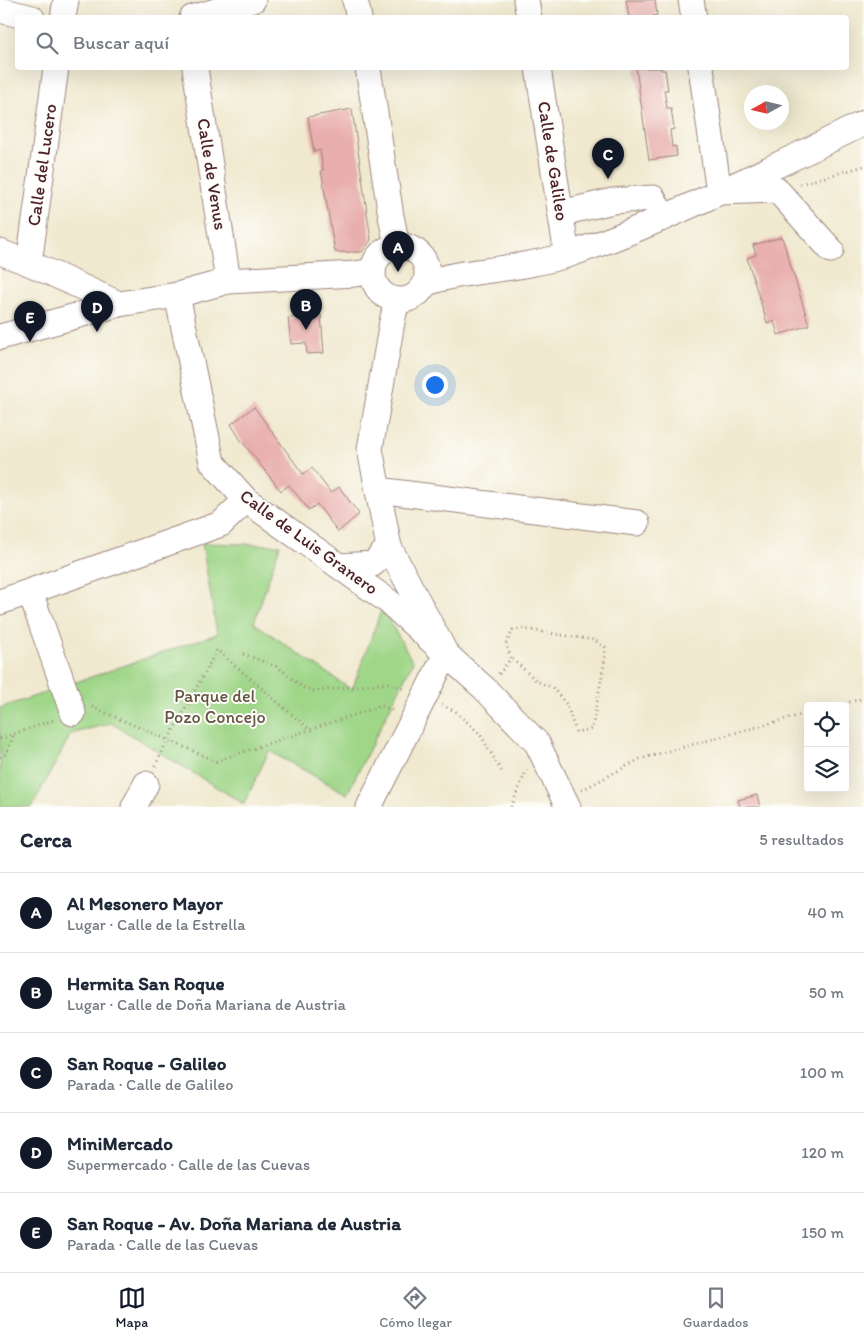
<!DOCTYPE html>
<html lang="es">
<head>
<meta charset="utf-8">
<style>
  :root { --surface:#fff; --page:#f6f6f7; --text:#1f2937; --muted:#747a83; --line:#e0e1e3; --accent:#111827 }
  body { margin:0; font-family:Itim,sans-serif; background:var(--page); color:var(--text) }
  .controls { position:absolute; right:15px; bottom:15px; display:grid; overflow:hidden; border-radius:5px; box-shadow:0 5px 20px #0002 }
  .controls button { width:45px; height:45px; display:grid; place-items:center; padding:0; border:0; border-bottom:1px solid var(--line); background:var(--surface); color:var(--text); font:25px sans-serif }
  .compass { position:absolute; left:744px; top:85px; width:45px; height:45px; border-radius:50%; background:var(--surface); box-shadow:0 5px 20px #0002; rotate:262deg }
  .you { position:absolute; left:434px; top:384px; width:18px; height:18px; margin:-12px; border:4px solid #fff; border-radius:50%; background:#1a73e8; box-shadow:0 0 0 8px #1a73e833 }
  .badge { display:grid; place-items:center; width:32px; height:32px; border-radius:50%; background:var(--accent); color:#fff; font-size:16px; font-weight:700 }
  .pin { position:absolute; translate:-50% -41px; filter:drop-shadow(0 1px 2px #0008) }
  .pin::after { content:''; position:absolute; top:26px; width:18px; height:15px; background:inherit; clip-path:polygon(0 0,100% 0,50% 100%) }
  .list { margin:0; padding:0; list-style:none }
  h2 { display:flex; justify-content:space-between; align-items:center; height:65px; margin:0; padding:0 20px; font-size:21px }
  h2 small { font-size:16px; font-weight:400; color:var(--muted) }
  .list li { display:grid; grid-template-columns:32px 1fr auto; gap:15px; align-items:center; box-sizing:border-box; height:80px; padding:0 20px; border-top:1px solid var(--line) }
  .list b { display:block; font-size:19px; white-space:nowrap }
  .list p { margin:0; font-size:16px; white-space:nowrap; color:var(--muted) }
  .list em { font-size:16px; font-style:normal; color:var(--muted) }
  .icon { flex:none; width:28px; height:28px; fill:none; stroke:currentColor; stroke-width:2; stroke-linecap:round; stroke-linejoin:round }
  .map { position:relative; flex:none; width:864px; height:807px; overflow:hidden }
  .search { position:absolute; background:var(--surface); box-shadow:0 5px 20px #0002; left:15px; right:15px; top:15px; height:55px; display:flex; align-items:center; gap:12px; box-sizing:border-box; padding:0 18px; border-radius:5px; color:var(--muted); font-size:19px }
  .sheet { height:465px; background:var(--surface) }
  nav { display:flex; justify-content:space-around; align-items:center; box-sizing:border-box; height:70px; border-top:1px solid var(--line); background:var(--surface); font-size:14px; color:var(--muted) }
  nav a { display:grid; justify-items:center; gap:2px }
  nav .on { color:var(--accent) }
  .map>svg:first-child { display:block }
  .green { fill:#9fd688; stroke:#747a5a }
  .building { fill:#e8afad }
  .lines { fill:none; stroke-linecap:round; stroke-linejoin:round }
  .minor-casing { stroke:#9d847d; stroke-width:27 }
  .path { stroke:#9d847d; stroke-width:3; stroke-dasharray:1 4; stroke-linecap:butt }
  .minor { stroke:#fff; stroke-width:25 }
  .labels { text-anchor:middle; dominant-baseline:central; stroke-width:4; stroke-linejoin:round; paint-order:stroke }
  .street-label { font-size:18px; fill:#4a1f2b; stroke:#fdfcf7 }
  .park-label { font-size:18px; fill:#645647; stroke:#fdfcf7 }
</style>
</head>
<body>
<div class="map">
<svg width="864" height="807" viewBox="0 0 864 807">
  <rect width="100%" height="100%" fill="#fdfcf7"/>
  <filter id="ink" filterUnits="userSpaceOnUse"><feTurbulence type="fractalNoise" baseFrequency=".02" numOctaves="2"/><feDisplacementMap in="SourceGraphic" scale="10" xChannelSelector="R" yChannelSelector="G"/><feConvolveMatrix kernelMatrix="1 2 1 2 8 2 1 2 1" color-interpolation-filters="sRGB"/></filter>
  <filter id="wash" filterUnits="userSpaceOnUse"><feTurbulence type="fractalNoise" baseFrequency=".0096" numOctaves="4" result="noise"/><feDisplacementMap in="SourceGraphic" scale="20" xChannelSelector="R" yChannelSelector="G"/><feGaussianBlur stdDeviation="1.12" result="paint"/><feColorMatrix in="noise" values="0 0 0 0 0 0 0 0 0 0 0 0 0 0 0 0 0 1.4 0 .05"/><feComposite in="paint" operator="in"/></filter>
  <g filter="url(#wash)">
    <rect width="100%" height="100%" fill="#f0e9cf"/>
    <!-- green -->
    <path class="green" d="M202 543 280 545 254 623 352 690 382 608 413 662 347 794 269 751 244 804 111 723 71 734 32 807H0V708L217 634Z"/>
    <g id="blocks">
      <!-- building -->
      <g class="building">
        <path d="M626 0H655L657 15 653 16 654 18H629Z"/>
        <path d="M636 68H661V70H665L668 90H664L667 108H671L674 129 670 130 672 147 676 146 677 156 649 160Z"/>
        <path d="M352 109 371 240 362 252H335L321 170H323L320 150 314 152 308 117Z"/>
        <path d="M782 237 809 325 778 335 774 321 767 323 747 258 756 255 753 245Z"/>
        <path d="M321 315 324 353 307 354 306 343 291 344 288 318Z"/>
        <path d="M254 407 303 474 312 468 331 493 339 487 359 514 338 532 317 504 309 510 289 485 281 491 240 439 231 424Z"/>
        <path d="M757 795 760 807H740L738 800Z"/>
      </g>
    </g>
  </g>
  <g filter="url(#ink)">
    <use href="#blocks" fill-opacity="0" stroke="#9d847d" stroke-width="1"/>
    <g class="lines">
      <!-- minor casing -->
      <g class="minor-casing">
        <g id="minor">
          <path d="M355 0 359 18"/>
          <path d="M526 0 529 18"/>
          <path d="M691 0 694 18"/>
          <path d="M0 10 32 18"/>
          <path d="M63 18 66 0"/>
          <path d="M192 18 253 0"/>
          <path d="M195 68 228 281"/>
          <path d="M368 68 391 216 397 245"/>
          <path d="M538 68 567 255"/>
          <path d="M701 68 719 192 777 190 831 250"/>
          <path d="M561 213 613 201 653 198 664 218"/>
          <circle cx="400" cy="273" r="27"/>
          <path d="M0 252 29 263 119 304"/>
          <path d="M29 263 56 68"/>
          <path d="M425 284C444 276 464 274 484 271 513 267 542 263 570 254 622 237 671 215 720 192 768 170 816 147 864 123"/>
          <path d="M177 295 212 462 246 500 388 601 446 654 369 807"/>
          <path d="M397 300 392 322 370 449 389 547 446 654 485 689 537 743 568 807"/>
          <path d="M0 337 119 304 177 295 228 281 355 274 373 271"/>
          <path d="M378 490 637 523"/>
          <path d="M339 566 373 564 389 547"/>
          <path d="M30 592 73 713"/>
          <path d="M0 602 221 524 246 500"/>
          <path d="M134 807 146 784"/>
        </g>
      </g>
      <!-- path -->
      <g class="path">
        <path d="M800 184 864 166"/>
        <path d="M243 654 278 667 302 687 314 691 388 683 404 689"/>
        <path d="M499 674 511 658 506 644 513 630 523 629 594 640 605 647V659L592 729 576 732 567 705 553 688 537 681 511 658"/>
        <path d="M442 705 456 712 480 734 502 772"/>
        <path d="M835 706 864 698"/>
        <path d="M92 707 216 761 381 706 395 711"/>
        <path d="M0 739 54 720"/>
        <path d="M0 757 6 754 14 734"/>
        <path d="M155 766 168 740 217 650 310 730"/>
        <path d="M582 790 640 759 808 713"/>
        <path d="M511 807 527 769"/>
      </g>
      <!-- minor -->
      <use href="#minor" class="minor"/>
    </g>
  </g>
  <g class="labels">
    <!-- street labels -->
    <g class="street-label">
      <text transform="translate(553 161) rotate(81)">Calle de Galileo</text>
      <text transform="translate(42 165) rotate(-82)">Calle del Lucero</text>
      <text transform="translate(212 174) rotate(81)">Calle de Venus</text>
      <text transform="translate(309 542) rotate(36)">Calle de Luis Granero</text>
    </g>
    <!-- park labels -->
    <g class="park-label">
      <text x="215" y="696">Parque del<tspan x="215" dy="21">Pozo Concejo</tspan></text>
    </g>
  </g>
</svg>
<div class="controls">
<button><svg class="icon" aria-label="locate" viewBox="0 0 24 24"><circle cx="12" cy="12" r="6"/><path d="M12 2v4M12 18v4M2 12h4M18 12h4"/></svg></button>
<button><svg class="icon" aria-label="layers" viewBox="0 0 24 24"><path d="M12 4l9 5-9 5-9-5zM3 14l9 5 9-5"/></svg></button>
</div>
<svg class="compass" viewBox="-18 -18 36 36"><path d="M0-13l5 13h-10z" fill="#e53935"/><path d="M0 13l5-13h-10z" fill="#747a83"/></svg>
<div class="you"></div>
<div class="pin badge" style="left:398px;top:272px">A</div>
<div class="pin badge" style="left:306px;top:330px">B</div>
<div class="pin badge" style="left:608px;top:179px">C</div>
<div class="pin badge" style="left:97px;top:332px">D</div>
<div class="pin badge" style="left:30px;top:342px">E</div>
<div class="search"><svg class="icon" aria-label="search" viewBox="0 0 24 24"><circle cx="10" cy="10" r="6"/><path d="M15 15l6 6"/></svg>Buscar aquí</div>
</div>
<section class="sheet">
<h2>Cerca<small>5 resultados</small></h2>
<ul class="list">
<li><span class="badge">A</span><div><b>Al Mesonero Mayor</b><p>Lugar · Calle de la Estrella</p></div><em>40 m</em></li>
<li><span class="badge">B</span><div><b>Hermita San Roque</b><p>Lugar · Calle de Doña Mariana de Austria</p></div><em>50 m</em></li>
<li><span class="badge">C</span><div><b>San Roque - Galileo</b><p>Parada · Calle de Galileo</p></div><em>100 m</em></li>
<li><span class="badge">D</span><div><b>MiniMercado</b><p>Supermercado · Calle de las Cuevas</p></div><em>120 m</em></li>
<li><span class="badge">E</span><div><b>San Roque - Av. Doña Mariana de Austria</b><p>Parada · Calle de las Cuevas</p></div><em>150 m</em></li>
</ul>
</section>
<nav>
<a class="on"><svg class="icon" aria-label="map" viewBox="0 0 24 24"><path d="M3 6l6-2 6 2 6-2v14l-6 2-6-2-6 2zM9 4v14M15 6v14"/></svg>Mapa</a>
<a><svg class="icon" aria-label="directions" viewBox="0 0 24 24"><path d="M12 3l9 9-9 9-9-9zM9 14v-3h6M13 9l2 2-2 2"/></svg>Cómo llegar</a>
<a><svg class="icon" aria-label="saved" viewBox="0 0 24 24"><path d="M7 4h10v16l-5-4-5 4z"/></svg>Guardados</a>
</nav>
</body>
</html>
